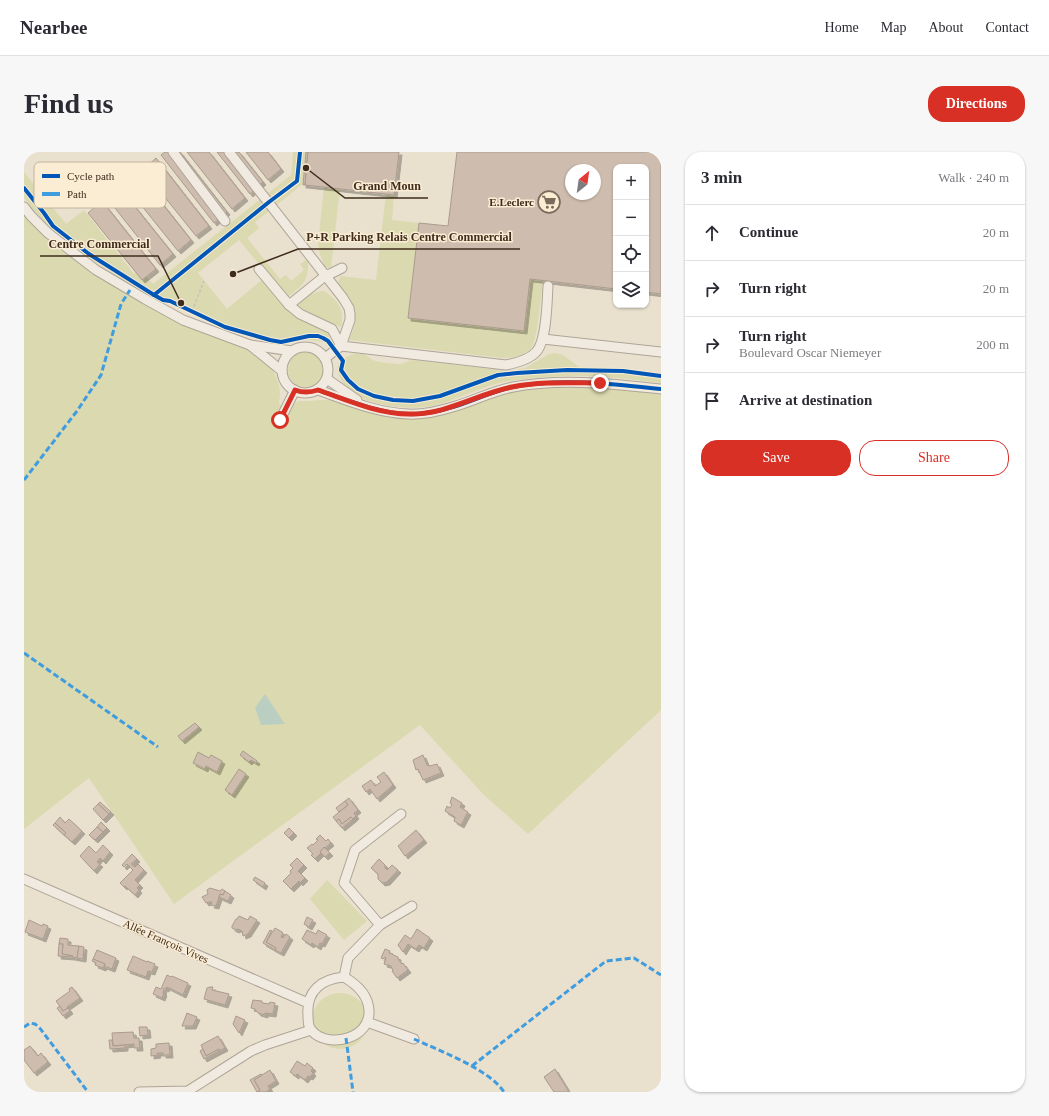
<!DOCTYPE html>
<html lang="en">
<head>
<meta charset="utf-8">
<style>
  :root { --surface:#fff; --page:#f7f7f7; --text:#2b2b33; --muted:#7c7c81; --line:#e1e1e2; --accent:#d93025 }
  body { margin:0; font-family:"Times New Roman",serif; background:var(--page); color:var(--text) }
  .controls { position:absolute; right:12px; top:12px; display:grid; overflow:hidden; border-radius:8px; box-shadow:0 1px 3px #0004 }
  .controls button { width:36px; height:36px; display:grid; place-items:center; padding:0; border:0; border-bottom:1px solid var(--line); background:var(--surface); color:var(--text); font:20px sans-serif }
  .compass { position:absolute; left:541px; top:12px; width:36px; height:36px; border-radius:50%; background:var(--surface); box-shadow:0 1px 3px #0004; rotate:29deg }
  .stop { position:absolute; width:12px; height:12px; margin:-9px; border:3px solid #d93025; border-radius:50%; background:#fff }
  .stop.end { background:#d93025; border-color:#fff; box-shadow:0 1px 4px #0008 }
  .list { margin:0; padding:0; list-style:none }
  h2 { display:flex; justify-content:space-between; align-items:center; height:52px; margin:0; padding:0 16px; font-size:17px }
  h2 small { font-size:13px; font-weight:400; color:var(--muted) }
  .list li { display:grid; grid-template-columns:26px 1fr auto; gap:12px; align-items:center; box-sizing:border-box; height:56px; padding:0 16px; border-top:1px solid var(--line) }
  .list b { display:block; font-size:15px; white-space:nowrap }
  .list p { margin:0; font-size:13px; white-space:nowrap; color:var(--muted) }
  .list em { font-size:13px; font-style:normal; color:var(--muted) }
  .actions { display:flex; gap:8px; padding:12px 16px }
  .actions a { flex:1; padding:9px 0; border:1px solid var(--accent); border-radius:16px; text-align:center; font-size:14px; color:var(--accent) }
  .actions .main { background:var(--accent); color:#fff }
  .icon { flex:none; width:22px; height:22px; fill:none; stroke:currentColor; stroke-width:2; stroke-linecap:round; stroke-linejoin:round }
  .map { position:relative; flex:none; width:637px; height:940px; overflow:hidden; border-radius:16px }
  header { display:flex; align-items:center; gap:24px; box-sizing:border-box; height:56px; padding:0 20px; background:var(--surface); border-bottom:1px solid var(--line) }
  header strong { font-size:19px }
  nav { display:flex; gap:22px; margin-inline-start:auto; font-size:14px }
  .intro { display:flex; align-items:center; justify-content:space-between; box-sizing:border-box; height:96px; padding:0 24px }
  h1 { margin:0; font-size:28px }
  .button { padding:10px 18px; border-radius:16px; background:var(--accent); color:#fff; font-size:14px; font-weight:700 }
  main { display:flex; gap:24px; padding:0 24px }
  aside { flex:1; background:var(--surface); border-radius:16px; box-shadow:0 1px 3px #0004 }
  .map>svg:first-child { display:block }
  .green { fill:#dbd9af }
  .water { fill:#bacec1 }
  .building { fill:#cebdae; stroke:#aa9b8d; fill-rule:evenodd; filter:url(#shadow) }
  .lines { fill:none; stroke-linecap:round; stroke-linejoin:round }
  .minor-casing { stroke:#aea597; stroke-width:11 }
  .path { stroke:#c9c1b7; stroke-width:1.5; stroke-dasharray:3 2; stroke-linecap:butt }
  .minor { stroke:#f0eae1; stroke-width:9 }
  .quiet { stroke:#3f9cdf; stroke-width:3; stroke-dasharray:6 3; stroke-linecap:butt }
  .cycleway-casing { stroke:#faedd4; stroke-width:6 }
  .cycleway { stroke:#0057b8; stroke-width:4 }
  .route { stroke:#d93025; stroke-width:5 }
  .labels { text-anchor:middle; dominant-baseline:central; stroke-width:3; stroke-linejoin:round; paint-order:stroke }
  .poi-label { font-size:11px; font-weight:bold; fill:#3f2c1d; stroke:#faedd4; text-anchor:end }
  .street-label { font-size:11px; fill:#3f2c1d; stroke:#faedd4 }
  .key { fill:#faedd4; stroke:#c2b39d; stroke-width:1 }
  .key-label { font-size:11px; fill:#3f2c1d }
  .leader { fill:none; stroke:#3f2c1d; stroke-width:1.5 }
  .callout-dot { fill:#3f2c1d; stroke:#faedd4; stroke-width:1.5 }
  .callout-label { font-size:12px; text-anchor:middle; font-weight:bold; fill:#3f2c1d; stroke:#faedd4; stroke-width:3; stroke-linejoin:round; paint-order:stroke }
</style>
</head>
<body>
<header>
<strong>Nearbee</strong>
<nav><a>Home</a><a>Map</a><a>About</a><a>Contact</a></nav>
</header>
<div class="intro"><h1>Find us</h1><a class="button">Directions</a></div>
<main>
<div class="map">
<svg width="637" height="940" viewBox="0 0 637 940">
  <defs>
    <filter id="shadow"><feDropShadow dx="3" dy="3" stdDeviation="0" flood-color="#0004"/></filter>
  </defs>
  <rect width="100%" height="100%" fill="#e9e0ce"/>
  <!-- green -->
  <g class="green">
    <path d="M269 0H282L279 32 231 70 235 76 223 86 256 127 262 123 267 129 280 118 276 112 285 106C284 113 284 120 282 126 279 134 269 140 263 146L215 88 174 121 203 157 239 127 305 179V183L304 187 299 190 279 187 258 192H249L196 176 188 172 178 165 146 150 134 149 103 131 62 104 26 77 15 65 0 46V20L42 72 60 58 110 122 116 118 129 132 267 23Z"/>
    <path d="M300 35 316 37 307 115 306 116 301 115 296 102 294 92Z"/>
    <path d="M362 42 370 43 368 68 395 71 384 166 500 179 506 127 519 128C517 142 514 187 507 196 500 204 488 206 478 206L325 188C336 165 331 150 314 131L316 124 352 128Z"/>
    <path d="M0 62C16 84 37 99 59 114 94 138 129 159 168 176 192 186 222 191 242 209 249 215 257 234 256 243 256 245 255 249 255 252L265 258 270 252 275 249H286L296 248H309L336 258 376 265 453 249 490 239 508 236 561 235 637 241V558L504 682 460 643 396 573 150 752 65 626 0 677Z"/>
    <path d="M300 139C314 148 321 158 317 175L277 158 270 153C280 145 287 140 300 139Z"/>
    <circle cx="282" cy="218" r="18"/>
    <path d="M531 201 539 203 555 215 585 216 637 221V231C613 228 589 225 564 224 540 223 516 225 492 228 469 230 447 241 425 249 399 259 371 257 345 249 332 244 318 234 314 221 312 215 315 209 321 206 327 202 334 200 341 203 344 204 346 207 349 208 352 210 371 212 376 212 379 212 383 209 387 208L485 219 501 216 525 202Z"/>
    <path d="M303 728 343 769 320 788 286 747Z"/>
    <circle cx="316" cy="869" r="28"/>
  </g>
  <!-- water -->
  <path class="water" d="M241 542 261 572 237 573 231 556Z"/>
  <!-- building -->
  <g class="building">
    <path d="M141 0H156L203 60 190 71 137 3Z"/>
    <path d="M163 0H185L221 46 208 57Z"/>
    <path d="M193 0H215L239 30 226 42Z"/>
    <path d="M222 0H244L257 17 244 28Z"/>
    <path d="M282 0H284L281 33H279Z"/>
    <path d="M284 0H375L370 43 281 33Z"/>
    <path d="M433 0H637V142L622 140V15H592V137L506 127 500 179 384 166 395 71 424 74ZM547 18H571V42H547Z"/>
    <path d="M132 6 185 74 172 84 119 18Z"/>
    <path d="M114 21 167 88 154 99 101 33Z"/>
    <path d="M96 36 149 102 136 113 83 46Z"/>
    <path d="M78 49 132 117 118 128 64 61Z"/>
    <path d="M171 571 175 575 158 589 154 584Z"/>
    <path d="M219 599 233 609 232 611 227 608 225 610 216 603Z"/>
    <path d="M174 600 185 606 187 603 198 609 193 620 182 614 181 617 169 611Z"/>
    <path d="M399 603 403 613 406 614 413 612 417 621 399 628 394 617 392 618 389 608Z"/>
    <path d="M215 617 222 622 208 643 201 638Z"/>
    <path d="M360 620 369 633 353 647 346 637 342 640 338 634 347 628 351 634 357 630 353 625Z"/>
    <path d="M428 645 438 651 436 655 444 660 437 673 430 669 431 665 421 659 423 654 426 656 428 652 426 651Z"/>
    <path d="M325 646 334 658 330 661 332 664 329 667 327 665 318 672 315 667 312 669 309 665 324 653 321 649Z"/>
    <path d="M321 649 324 653 315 660 312 656Z"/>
    <path d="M76 650 87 660 85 662 74 652Z"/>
    <path d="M74 652 85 662 79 668 69 657Z"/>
    <path d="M36 665 41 671 45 667 58 679 48 690 40 683 42 681 31 671Z"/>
    <path d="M327 665 329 667 318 676 312 669 315 667 318 672Z"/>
    <path d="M77 670 83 676 79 680 73 675Z"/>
    <path d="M31 671 42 681 40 683 29 673Z"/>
    <path d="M73 675 79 680 71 688 65 683Z"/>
    <path d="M265 676 270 681 265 686 260 681Z"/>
    <path d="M392 678 400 688 381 704 374 694Z"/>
    <path d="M296 683 302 689 304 687 307 691 296 700 297 701 291 707 287 703 289 702 283 696 288 692 289 693 294 688 292 687Z"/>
    <path d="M79 693 86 700 79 709 76 706 73 710 76 712 70 719 56 704 65 694 72 701Z"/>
    <path d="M300 695 306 701 301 705 296 700Z"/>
    <path d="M108 702 113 707 107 712 111 715 114 712 120 718 111 728 116 733 113 736 115 738 111 743 101 734 100 735 96 731 109 718 103 712 100 715 98 713Z"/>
    <path d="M273 706 280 713 274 719 281 726 276 731 275 729 267 737 259 729 267 721 266 719 269 716 266 713Z"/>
    <path d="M355 707 361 713V716L363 718 368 713 374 718 363 730 358 731 354 727V722L347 716Z"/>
    <path d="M231 725 241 731 239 735 229 728Z"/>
    <path d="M186 736 196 739 198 737 201 739 199 743 196 742 192 754 187 753 188 750H185L182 751 178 745 184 742 183 738Z"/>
    <path d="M201 739 207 743 204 749 195 745 196 742 199 743Z"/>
    <path d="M215 764 224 768 226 764 233 768 224 782 219 784 218 779 214 777 212 778 208 776V774L212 767H213Z"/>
    <path d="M283 765 289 768 285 775 280 772Z"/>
    <path d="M5 768 18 774 19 772 24 774 19 787 1 780Z"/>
    <path d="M251 776 258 780V781H259L257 785 259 786 262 782 266 785 257 801 251 798 252 796 242 790Z"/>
    <path d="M393 777 406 786 400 796 395 793 392 797 384 792 379 800 374 793 381 783 387 787Z"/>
    <path d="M246 778 248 779 242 790 252 796 251 798 239 791Z"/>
    <path d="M283 778 292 782 294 778 303 783 298 792 296 791 294 795 288 791 287 793 278 787Z"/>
    <path d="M36 786 44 787V793L55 794 53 806 48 805 49 804 38 802 39 792H35Z"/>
    <path d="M35 792H39L38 802 49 804 48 805 34 804Z"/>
    <path d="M55 794 60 795 59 807 53 806Z"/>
    <path d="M361 797 366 799 365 801 374 805V807L378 812 379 811 384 818 373 826 368 819H369L367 814 360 812 362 806 361 805 359 807 357 806Z"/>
    <path d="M73 798 92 806 88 817 80 814 81 812 69 807Z"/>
    <path d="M109 804 123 810V809L131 812 128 820 124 819 122 825 103 818Z"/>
    <path d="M69 807 81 812 79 816 71 813 72 811 68 809Z"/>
    <path d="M143 823 147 825 148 824 164 831 159 843 143 835 142 837 140 836 139 841H140L138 846 129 842 132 835 137 837Z"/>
    <path d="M48 835 56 846 43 855 44 856 39 859 32 849 46 839 45 837Z"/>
    <path d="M186 835H189L188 838 205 842 201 853 180 847 183 836Z"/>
    <path d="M229 848 238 849V851L245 852 246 850 251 851 249 862 241 861V863L234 861 231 857 227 856Z"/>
    <path d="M36 854 39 859 44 856 46 859 39 864 33 856Z"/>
    <path d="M163 861 173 865 169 874H158Z"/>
    <path d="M212 864 221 868 215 881 209 872Z"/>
    <path d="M115 875H123L124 883 116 884Z"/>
    <path d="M109 880 110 886H115L116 896H110V892L89 894 88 881Z"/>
    <path d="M194 884 201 896 195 899V897L182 904 177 893Z"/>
    <path d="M85 888H88L89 894 101 893V896L86 897Z"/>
    <path d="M145 891 146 903H139V901H133L134 903 127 904V897L132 896V892Z"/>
    <path d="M6 894 14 904 17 901 24 910 10 921 0 908V898Z"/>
    <path d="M179 897 182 904 195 897V899L180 907 176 899Z"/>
    <path d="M273 909 281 914 283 911 289 916 287 919 289 921 286 925 284 924 281 928 273 922 272 924 266 920Z"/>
    <path d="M531 917 545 940H530L520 925Z"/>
    <path d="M246 918 252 929 244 934 246 937 242 940H234L236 938 230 928Z"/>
    <path d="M237 922 238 923 230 928 236 938 233 940 226 928Z"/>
  </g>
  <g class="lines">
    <!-- minor casing -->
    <g class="minor-casing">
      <g id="minor">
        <path d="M149 0 201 69"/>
        <path d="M205 0 319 146 325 156 326 162V168L317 194 301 206"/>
        <path d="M0 55 7 64 24 81 72 118 121 147 159 168 226 193 268 199"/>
        <path d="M235 117 265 153 276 162 308 177 317 194"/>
        <path d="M265 153 301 124 306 122 318 116"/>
        <path d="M519 187 637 200"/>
        <path d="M226 193 258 219"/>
        <path d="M317 194 482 213C492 211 505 208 512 200 523 189 523 149 524 134"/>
        <circle cx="281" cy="218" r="23"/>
        <path d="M303 227 333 248"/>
        <path d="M294 238C323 248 353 261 384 262 400 263 416 259 432 254 451 248 469 239 489 235 538 226 588 232 637 237"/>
        <path d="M256 268 271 238"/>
        <path d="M0 727 284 851"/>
        <path d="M356 773 320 731 331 698 377 662"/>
        <path d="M320 825C332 832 344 842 345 858 347 887 304 897 288 879 284 875 284 869 284 864 282 839 297 827 320 825Z"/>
        <path d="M320 825 324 806 356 773 388 754"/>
        <path d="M343 870 390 887"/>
        <path d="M115 940 164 939 227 899 241 893 287 878"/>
      </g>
    </g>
    <!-- path -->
    <path class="path" d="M168 159 180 129"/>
    <!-- minor -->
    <use href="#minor" class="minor"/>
    <!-- quiet -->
    <g class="quiet">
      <path d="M0 328 53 259 77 223 97 152 106 138"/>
      <path d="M0 501 134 595"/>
      <path d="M0 875 6 871 11 872 15 875 64 940"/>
      <path d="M322 886 329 940"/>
      <path d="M390 887C416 899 465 917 480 940"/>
      <path d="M448 914 582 809 610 806 637 823"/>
    </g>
    <!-- cycleway casing -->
    <g class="cycleway-casing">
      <g id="cycleway">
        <path d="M0 36 20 61 29 74 65 102 130 143 139 148 146 149 201 175 246 188 257 190 285 184H294L299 186 304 189 319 209 317 218 324 228 334 237 350 244 369 248 389 249 416 244 474 223 493 221 543 218 599 219 637 224"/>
        <path d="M130 143 245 50 273 29 276 0"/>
        <path d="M294 238C323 248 353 261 384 262 400 263 416 259 432 254 451 248 469 239 489 235 538 226 588 232 637 237"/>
      </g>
    </g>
    <!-- cycleway -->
    <use href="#cycleway" class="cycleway"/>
  </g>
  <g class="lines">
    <!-- route -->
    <path class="route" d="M256 268 271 238C279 241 285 241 294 238 323 248 354 262 385 262 422 263 453 242 488 235 517 229 547 231 576 231"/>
  </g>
  <!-- icons -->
  <defs>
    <g id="supermarket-ring" transform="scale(1.15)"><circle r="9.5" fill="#faedd4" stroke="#7a6b5b" stroke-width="1.5"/><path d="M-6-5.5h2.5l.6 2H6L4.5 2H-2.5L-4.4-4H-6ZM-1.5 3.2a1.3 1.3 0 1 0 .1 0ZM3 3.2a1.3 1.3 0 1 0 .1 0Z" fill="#7a6b5b"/></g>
  </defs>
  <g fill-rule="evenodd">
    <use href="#supermarket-ring" x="525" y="50"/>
  </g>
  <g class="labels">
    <!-- poi labels -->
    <g class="poi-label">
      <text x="510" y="50">E.Leclerc</text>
    </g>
    <!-- street labels -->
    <g class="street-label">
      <text transform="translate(142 789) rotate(24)">Allée François Vives</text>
    </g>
  </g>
  <!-- legend -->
  <rect x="10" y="10" width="132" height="46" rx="6" class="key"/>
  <rect x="18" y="22" width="18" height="4" fill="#0057b8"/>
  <rect x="18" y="40" width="18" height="4" fill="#3f9cdf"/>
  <g class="key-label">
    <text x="43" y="28">Cycle path</text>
    <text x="43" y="46">Path</text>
  </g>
  <!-- callouts -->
  <path class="leader" d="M282 16L321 46H404M209 122L274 97H496M157 151L134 104H16"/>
  <g class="callout-dot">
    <circle cx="282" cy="16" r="4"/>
    <circle cx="209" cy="122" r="4"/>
    <circle cx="157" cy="151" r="4"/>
  </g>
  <g class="callout-label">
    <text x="363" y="38">Grand Moun</text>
    <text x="385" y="89">P+R Parking Relais Centre Commercial</text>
    <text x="75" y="96">Centre Commercial</text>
  </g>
</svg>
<div class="controls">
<button>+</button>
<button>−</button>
<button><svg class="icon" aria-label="locate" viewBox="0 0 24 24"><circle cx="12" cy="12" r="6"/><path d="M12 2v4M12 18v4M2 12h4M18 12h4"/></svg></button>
<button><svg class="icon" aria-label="layers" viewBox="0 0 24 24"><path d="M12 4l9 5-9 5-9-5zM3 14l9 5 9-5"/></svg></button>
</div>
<svg class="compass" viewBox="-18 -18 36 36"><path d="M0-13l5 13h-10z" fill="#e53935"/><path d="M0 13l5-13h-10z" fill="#7c7c81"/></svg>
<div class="stop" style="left:256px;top:268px"></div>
<div class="stop end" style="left:576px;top:231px"></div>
</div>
<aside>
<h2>3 min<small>Walk · 240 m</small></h2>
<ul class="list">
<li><svg class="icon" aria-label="ahead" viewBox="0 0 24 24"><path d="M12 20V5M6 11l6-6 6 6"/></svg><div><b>Continue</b></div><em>20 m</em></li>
<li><svg class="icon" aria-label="right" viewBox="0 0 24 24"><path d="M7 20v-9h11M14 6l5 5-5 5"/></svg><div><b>Turn right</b></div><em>20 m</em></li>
<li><svg class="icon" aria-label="right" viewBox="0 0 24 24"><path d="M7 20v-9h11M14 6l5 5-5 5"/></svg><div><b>Turn right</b><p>Boulevard Oscar Niemeyer</p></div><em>200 m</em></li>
<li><svg class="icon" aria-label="arrive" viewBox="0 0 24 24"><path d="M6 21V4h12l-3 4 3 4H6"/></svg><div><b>Arrive at destination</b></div></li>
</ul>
<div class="actions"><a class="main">Save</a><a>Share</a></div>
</aside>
</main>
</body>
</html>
